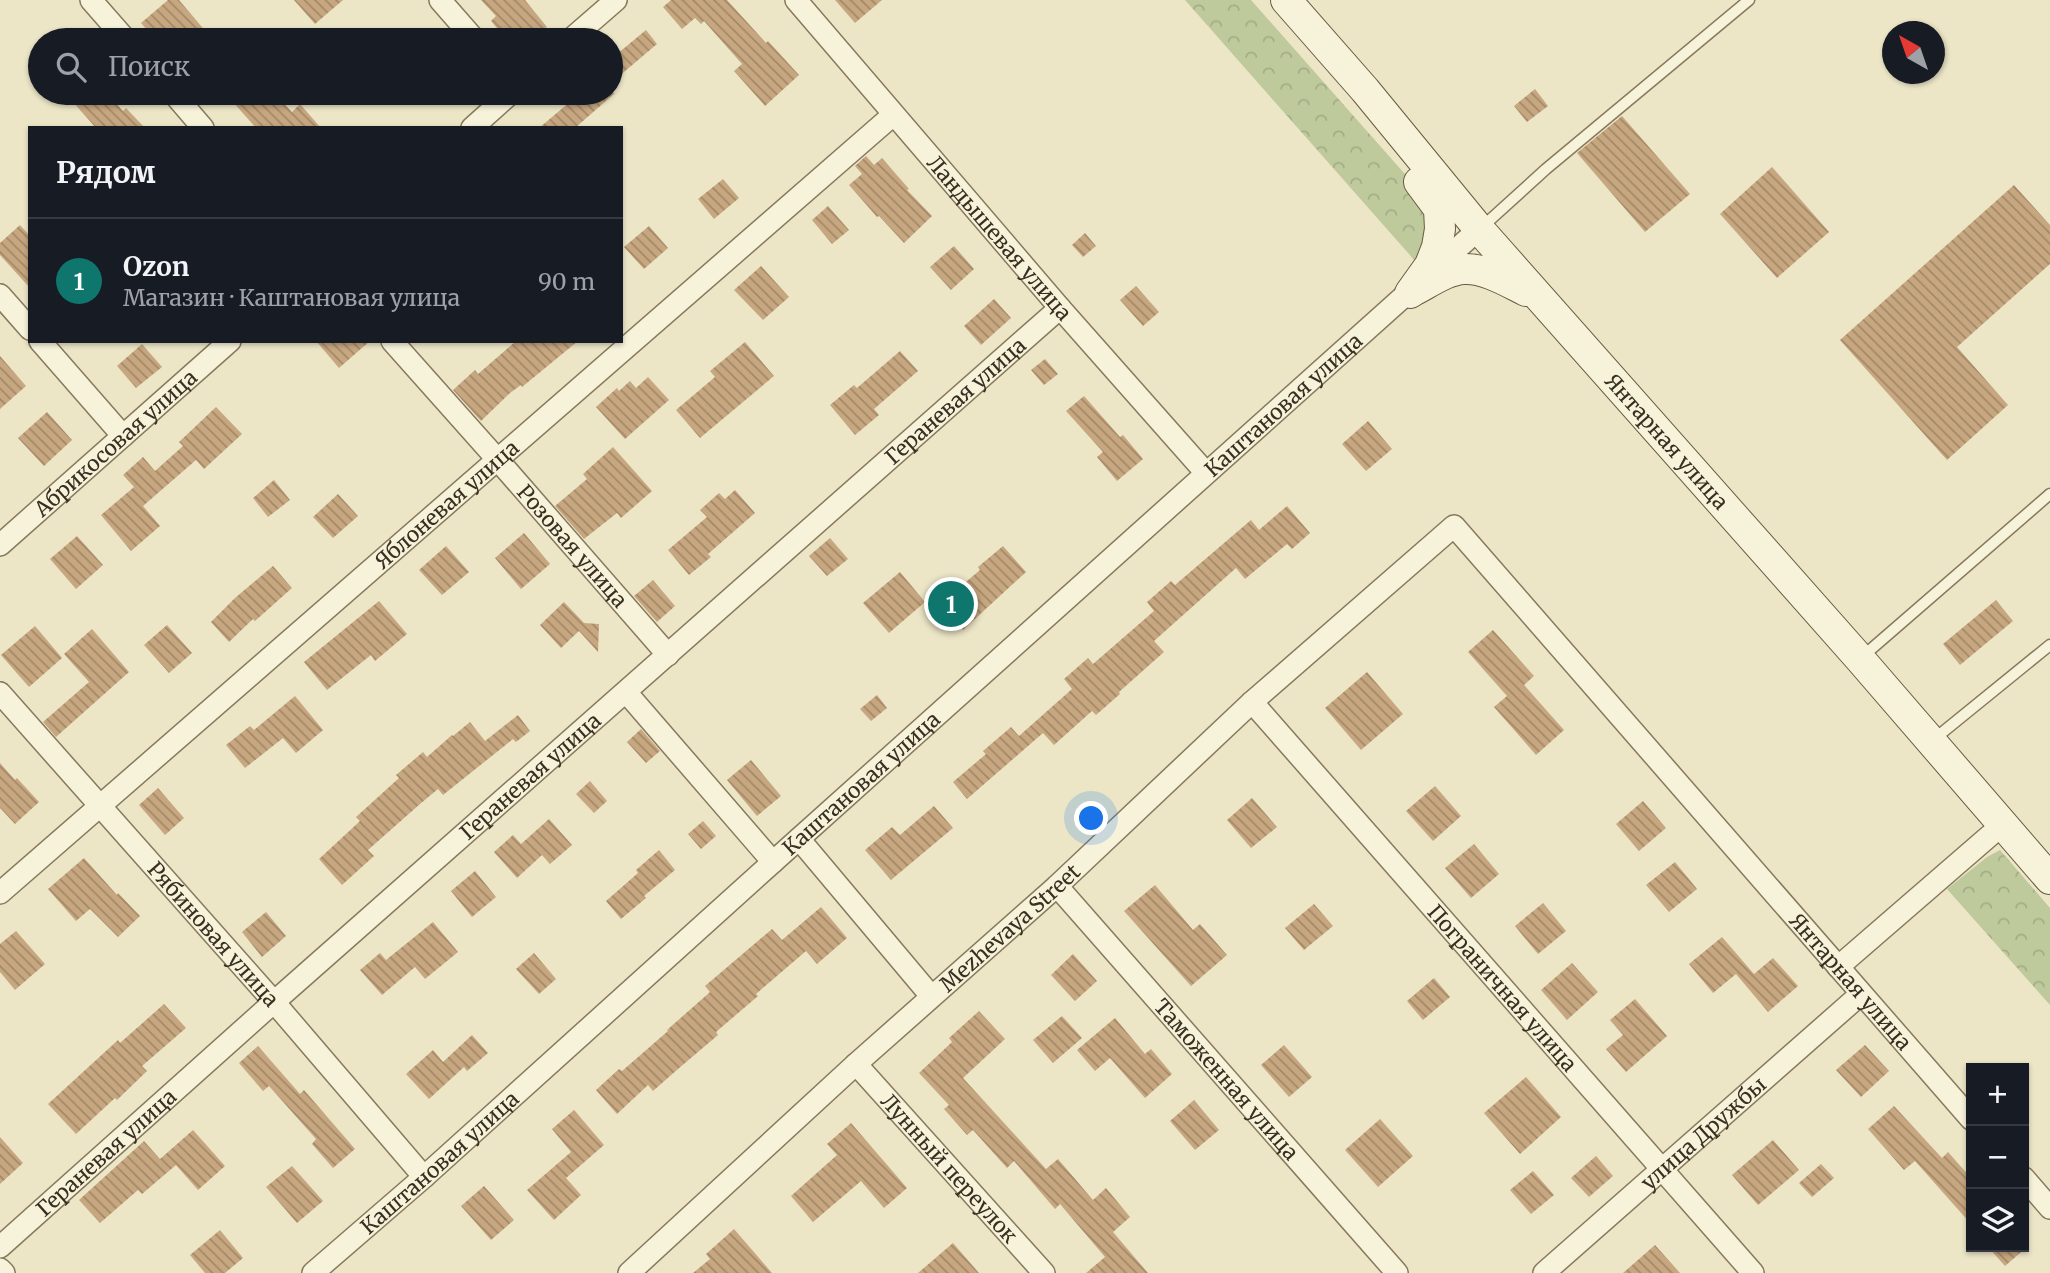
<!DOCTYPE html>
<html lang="ru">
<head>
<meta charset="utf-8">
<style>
  :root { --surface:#171b24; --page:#242831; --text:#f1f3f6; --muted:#9ea1a6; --line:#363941; --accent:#0f766e }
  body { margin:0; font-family:Merriweather,serif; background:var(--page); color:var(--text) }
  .controls { position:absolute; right:21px; bottom:21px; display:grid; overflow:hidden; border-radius:0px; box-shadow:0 2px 5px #0004 }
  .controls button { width:63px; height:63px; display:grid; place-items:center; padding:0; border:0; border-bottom:2px solid var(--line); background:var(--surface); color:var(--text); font:35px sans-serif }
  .compass { position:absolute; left:1882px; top:21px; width:63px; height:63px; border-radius:50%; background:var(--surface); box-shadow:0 2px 5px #0004; rotate:320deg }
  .you { position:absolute; left:1092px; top:819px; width:24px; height:24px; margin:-18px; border:5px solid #fff; border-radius:50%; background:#1a73e8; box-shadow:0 0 0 10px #1a73e833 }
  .badge { display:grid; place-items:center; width:46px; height:46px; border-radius:50%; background:var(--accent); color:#fff; font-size:23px; font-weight:700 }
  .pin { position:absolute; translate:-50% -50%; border:4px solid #fff; box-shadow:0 2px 7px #0006 }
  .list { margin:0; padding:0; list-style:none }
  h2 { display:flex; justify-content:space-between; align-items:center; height:91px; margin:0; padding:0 28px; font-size:30px }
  h2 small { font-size:23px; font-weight:400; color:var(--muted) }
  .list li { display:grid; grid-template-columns:46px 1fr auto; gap:21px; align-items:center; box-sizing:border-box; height:126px; padding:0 28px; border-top:2px solid var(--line) }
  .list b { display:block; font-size:26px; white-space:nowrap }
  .list p { margin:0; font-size:23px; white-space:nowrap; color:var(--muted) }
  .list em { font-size:23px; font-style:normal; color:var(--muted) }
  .icon { flex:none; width:38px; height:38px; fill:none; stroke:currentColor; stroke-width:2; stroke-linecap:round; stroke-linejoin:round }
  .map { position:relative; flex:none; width:2050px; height:1273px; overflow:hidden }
  .search { position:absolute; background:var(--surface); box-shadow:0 2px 5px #0004; left:28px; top:28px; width:595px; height:77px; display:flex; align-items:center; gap:18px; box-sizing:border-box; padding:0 24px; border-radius:38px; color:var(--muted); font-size:26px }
  .panel { position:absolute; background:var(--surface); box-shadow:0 2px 5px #0004; left:28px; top:126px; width:595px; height:217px; border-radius:0px }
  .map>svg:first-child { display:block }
  .forest { fill:url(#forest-crowns) }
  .building { fill:url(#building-back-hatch) }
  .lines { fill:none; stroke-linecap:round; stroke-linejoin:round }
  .lane-casing { stroke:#87795e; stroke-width:13 }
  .street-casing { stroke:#87795e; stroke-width:24 }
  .secondary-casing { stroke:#685a41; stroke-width:32 }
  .lane { stroke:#f7f2da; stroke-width:10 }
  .street { stroke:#f7f2da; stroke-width:21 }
  .secondary { stroke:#f7f2da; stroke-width:30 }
  .labels { text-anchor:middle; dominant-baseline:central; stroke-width:5; stroke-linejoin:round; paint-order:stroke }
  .street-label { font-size:21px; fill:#382f20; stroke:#f4efd7 }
</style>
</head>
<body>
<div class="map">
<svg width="2050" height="1273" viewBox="0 0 2050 1273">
  <defs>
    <pattern id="forest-crowns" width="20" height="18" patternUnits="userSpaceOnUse" patternTransform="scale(1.75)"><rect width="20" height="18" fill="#bec99c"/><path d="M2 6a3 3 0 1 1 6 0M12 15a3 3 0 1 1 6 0" fill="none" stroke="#a4ad86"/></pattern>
    <pattern id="building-back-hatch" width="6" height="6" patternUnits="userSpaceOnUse" patternTransform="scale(1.75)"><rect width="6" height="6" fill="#c7a780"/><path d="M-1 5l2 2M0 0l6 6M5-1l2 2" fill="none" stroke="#a38868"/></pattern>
  </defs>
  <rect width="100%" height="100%" fill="#ece6c7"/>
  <!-- forest -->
  <g class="forest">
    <path d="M1185 0H1251L1450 225 1416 262Z"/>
    <path d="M2000 850 2050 908V1005L1947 889 1987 857Z"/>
  </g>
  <!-- building -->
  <g class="building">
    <path d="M168 0H179L213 40H156L141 23Z"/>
    <path d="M294 0H343L315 24Z"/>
    <path d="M481 0H525L547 27 531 40H507L491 21 496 16Z"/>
    <path d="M671 0H727L766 43 768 41 799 75 765 106 734 71 742 64 704 21 701 24 695 18 682 29 663 7Z"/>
    <path d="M835 0H882L855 23Z"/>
    <path d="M646 30 657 44 611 83V59Z"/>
    <path d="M1535 89 1548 106 1527 122 1514 106Z"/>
    <path d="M65 93H107L123 111 126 108 145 128H96Z"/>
    <path d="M243 93H274L292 112 300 104 321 128H256L233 102Z"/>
    <path d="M564 93H615L575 128H539L571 101Z"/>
    <path d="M1622 116 1690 194 1645 232 1577 153Z"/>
    <path d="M866 156 874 165 882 158 909 189 907 190 932 216 904 243 879 216 877 217 849 185 862 174 855 166Z"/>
    <path d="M1772 167 1829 232 1777 278 1720 214Z"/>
    <path d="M723 179 739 198 714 219 698 199Z"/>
    <path d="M2014 185 2050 225V264L1957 347 2008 405 1947 460 1840 340Z"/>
    <path d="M828 206 849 230 832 244 812 220Z"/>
    <path d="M20 225 30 236V288L0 255V243Z"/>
    <path d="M649 226 668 248 644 269 624 247Z"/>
    <path d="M1085 233 1096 246 1083 257 1072 245Z"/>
    <path d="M954 246 974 269 951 290 930 267Z"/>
    <path d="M761 266 789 297 763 320 734 290Z"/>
    <path d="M1136 286 1159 312 1143 326 1120 300Z"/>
    <path d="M994 299 1011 318 981 345 964 326Z"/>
    <path d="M316 341H370L339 368Z"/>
    <path d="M516 341H578L522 387 521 385 510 393 481 421 453 390 475 370 478 374Z"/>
    <path d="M745 342 774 376 700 438 676 410 715 377 710 371Z"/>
    <path d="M142 344 162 367 136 388 117 366Z"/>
    <path d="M900 351 918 371 874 409 879 415 855 435 830 405 854 385 857 388Z"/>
    <path d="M0 356 26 386 0 409Z"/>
    <path d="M1045 359 1058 374 1044 385 1031 370Z"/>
    <path d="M648 377 669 400 625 439 596 407 617 388 619 391 630 381 636 388Z"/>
    <path d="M1084 396 1120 437 1123 435 1143 459 1117 481 1097 457 1103 452 1066 411Z"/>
    <path d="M216 407 242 434 204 469 196 460 143 506 160 526 131 551 101 515 134 487 123 475 143 457 155 471 183 446 179 442Z"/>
    <path d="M47 412 72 440 44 466 18 438Z"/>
    <path d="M1368 421 1392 449 1366 471 1342 444Z"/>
    <path d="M613 447 652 491 621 518 617 513 584 539 555 506 587 479 583 474Z"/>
    <path d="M274 480 290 500 268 517 253 498Z"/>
    <path d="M735 490 755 513 708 554 711 557 689 575 668 550 707 517 700 510 719 493 725 499Z"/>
    <path d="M338 494 358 516 333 538 313 517Z"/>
    <path d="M1287 506 1310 533 1292 549 1287 544 1245 579 1236 568 1154 641 1164 652 1119 692 1120 694 1096 715 1092 711 1054 745 1043 733 967 799 953 782 986 754 983 751 1011 727 1019 736 1072 689 1064 679 1088 658 1093 664 1154 611 1147 602 1171 581 1175 585 1251 520 1259 530Z"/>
    <path d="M524 533 550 564 521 589 495 558Z"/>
    <path d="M77 536 103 565 76 589 50 559Z"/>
    <path d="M830 538 848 559 827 576 809 556Z"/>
    <path d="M446 546 469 572 442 595 419 570Z"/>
    <path d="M1003 546 1026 572 963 630 941 603 980 570 978 567Z"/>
    <path d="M273 566 292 588 255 621 253 619 229 642 211 622 235 598Z"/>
    <path d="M900 572 925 602 889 633 863 603Z"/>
    <path d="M653 580 675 606 657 622 634 596Z"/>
    <path d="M1996 600 2013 621 1960 665 1943 644Z"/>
    <path d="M379 601 407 634 375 661 371 655 327 690 304 662Z"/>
    <path d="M564 602 584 623 599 624 598 652 579 631 561 648 540 625Z"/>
    <path d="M167 625 192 653 169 673 144 645Z"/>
    <path d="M35 626 62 658 29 687 1 655Z"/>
    <path d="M92 629 129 672 56 737 43 722 89 682 64 654Z"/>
    <path d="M1493 630 1534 676 1524 685 1564 730 1536 755 1494 707 1507 696 1468 652Z"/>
    <path d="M1367 672 1403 714 1361 750 1325 708Z"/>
    <path d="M877 695 887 708 871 721 860 709Z"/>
    <path d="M295 696 323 730 296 753 283 738 245 768 226 745 250 726 254 730Z"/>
    <path d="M518 715 530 731 516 742 513 739 443 795 438 789 420 804 368 850 374 856 342 885 319 859 360 821 356 817 399 778 396 775 423 752 427 757 452 735 453 736 470 722 485 741Z"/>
    <path d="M641 729 660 751 646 763 627 742Z"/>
    <path d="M751 760 781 796 757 816 727 780Z"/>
    <path d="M0 763 15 780 17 778 39 802 15 824 0 808Z"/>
    <path d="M590 781 607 801 594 813 576 794Z"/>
    <path d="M1435 786 1461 816 1433 841 1406 811Z"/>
    <path d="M158 788 184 818 165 835 139 805Z"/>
    <path d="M1252 798 1277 827 1251 848 1227 820Z"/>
    <path d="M1643 801 1666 828 1639 851 1616 824Z"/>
    <path d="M934 806 953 828 891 880 865 850 892 827 900 835Z"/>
    <path d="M549 819 572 845 550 864 542 855 517 878 494 852 513 835 521 844Z"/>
    <path d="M703 821 716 836 701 849 688 834Z"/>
    <path d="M1474 844 1499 874 1471 898 1445 868Z"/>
    <path d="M659 850 675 870 644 896 646 898 621 919 606 901 638 873 636 870Z"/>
    <path d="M84 858 117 895 118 893 140 916 118 937 90 909 76 921 48 889Z"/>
    <path d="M1675 862 1697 889 1669 912 1646 885Z"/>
    <path d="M475 871 496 897 472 917 451 891Z"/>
    <path d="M1155 885 1193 930 1200 924 1227 955 1191 986 1124 911Z"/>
    <path d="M1543 903 1566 931 1538 954 1515 926Z"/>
    <path d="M1314 904 1333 926 1304 950 1285 928Z"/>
    <path d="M821 907 847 938 817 964 806 951 756 994 758 996 716 1032 718 1035 678 1069 653 1091 648 1085 617 1114 596 1090 619 1069 622 1071 668 1031 667 1030 710 992 705 986 772 929 782 940Z"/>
    <path d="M266 912 286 936 262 957 242 932Z"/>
    <path d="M433 922 458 952 425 979 415 967 382 995 360 970 380 953 386 960Z"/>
    <path d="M16 931 45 964 15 990 0 972V944Z"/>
    <path d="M1722 937 1754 974 1773 958 1798 986 1768 1012 1736 974 1713 993 1689 964Z"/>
    <path d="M534 953 556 979 539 994 516 969Z"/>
    <path d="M1073 954 1097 981 1075 1001 1051 975Z"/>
    <path d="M1572 963 1598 992 1567 1020 1541 990Z"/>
    <path d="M1434 978 1450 997 1423 1020 1407 1001Z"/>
    <path d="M1635 999 1667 1036 1626 1072 1606 1049 1623 1035 1610 1020Z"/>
    <path d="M164 1004 186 1028 142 1066 147 1071 117 1100 115 1098 76 1134 48 1104 118 1040 120 1043Z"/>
    <path d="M979 1011 1005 1039 963 1078 1046 1169 1058 1159 1093 1200 1106 1188 1130 1217 1113 1232 1148 1273H1086L1105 1257 1060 1204 1055 1209 1014 1161 1007 1168 973 1130 967 1135 944 1109 949 1105 919 1073 952 1042 949 1038Z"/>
    <path d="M1062 1016 1082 1038 1053 1063 1033 1040Z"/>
    <path d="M1115 1018 1145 1054 1151 1049 1172 1074 1145 1098 1110 1058 1095 1071 1077 1050Z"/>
    <path d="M472 1035 488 1053 467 1071 464 1067 429 1099 406 1074 433 1050 443 1062Z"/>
    <path d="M1284 1045 1312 1077 1289 1097 1261 1065Z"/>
    <path d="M1865 1045 1889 1071 1861 1097 1836 1070Z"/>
    <path d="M258 1046 300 1094 304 1090 355 1149 333 1168 312 1144 316 1139 269 1086 263 1091 239 1063Z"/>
    <path d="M1526 1077 1561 1117 1520 1154 1484 1113Z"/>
    <path d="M1194 1100 1219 1130 1195 1150 1170 1121Z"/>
    <path d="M1894 1106 1942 1158 1948 1152 1971 1178V1224L1915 1161 1904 1170 1868 1129Z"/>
    <path d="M574 1110 604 1145 566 1178 581 1195 554 1220 527 1190 571 1152 552 1129Z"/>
    <path d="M1380 1119 1413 1156 1378 1187 1345 1150Z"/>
    <path d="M851 1123 907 1188 884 1208 861 1181 813 1222 791 1196 837 1155 827 1144Z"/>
    <path d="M193 1130 225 1166 198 1190 176 1165 142 1194 138 1190 100 1223 79 1200 144 1141 160 1159Z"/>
    <path d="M0 1137 23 1163 0 1184Z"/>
    <path d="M1773 1140 1799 1170 1758 1205 1732 1175Z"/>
    <path d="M1596 1156 1613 1176 1589 1197 1571 1178Z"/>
    <path d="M1821 1164 1834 1178 1812 1197 1799 1183Z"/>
    <path d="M292 1166 323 1201 297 1223 266 1187Z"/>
    <path d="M1533 1171 1554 1195 1531 1214 1510 1190Z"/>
    <path d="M484 1186 514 1220 491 1240 461 1206Z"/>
    <path d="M734 1229 772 1273H693L710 1259 706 1254Z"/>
    <path d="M220 1230 243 1258 225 1273H205L190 1255Z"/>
    <path d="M953 1243 979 1273H918Z"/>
    <path d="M1655 1245 1680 1273H1623Z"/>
    <path d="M1988 1247H2027L2005 1266Z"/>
  </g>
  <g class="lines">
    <!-- lane casing -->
    <g class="lane-casing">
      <g id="lane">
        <path d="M1481 228 1546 169 1749 0"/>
        <path d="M1862 657 2050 494"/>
        <path d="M1933 740 2050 645"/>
      </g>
    </g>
    <!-- street casing -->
    <g class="street-casing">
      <g id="street">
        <path d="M91 0 126 40"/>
        <path d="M440 0 475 40"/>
        <path id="s1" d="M796 0 1060 308 1206 473"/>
        <path d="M570 40 616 0"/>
        <path d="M173 93 203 128"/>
        <path d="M472 128 511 93"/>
        <path d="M0 295 30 329"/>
        <path d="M40 341 123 436"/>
        <path id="s2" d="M392 341 497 459 668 655"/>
        <path id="s3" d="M0 545 230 341"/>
        <path d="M626 692 773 862"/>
        <path id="s4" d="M0 693 274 1002 424 1177"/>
        <path id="s5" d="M1252 702 1753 1273"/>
        <path d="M799 839 931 996"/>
        <path id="s6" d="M1057 886 1397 1273"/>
        <path id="s7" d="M0 893 893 115"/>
        <path d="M1838 967 2002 825"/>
        <path id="s8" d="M856 1064 1044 1273"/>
        <path d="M2024 1178 2050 1208"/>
        <path id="s9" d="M0 1247 274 1002 1060 308"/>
        <path d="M0 1269 4 1273"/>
        <path id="s10" d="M313 1273 424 1177 773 862 1479 229"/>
        <path id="s11" d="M629 1273 856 1064 1057 886 1252 702 1454 526 1971 1119"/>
        <path id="s12" d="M1544 1273 1861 994"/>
      </g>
    </g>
    <!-- secondary casing -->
    <g class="secondary-casing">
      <g id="secondary">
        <path id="s13" d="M1286 0 1365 90 1479 229 1860 659 2050 879"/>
        <path d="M1413 291C1429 283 1446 270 1464 269 1485 268 1508 282 1526 291"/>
        <path d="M1410 293 1430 265 1437 247 1440 229 1439 209 1419 182"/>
      </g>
    </g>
    <!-- lane -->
    <use href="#lane" class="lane"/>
    <!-- street -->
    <use href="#street" class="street"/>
    <!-- secondary -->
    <use href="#secondary" class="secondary"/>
  </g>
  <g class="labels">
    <!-- street labels -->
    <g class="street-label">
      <text stroke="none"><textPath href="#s1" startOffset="313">Ландышевая улица</textPath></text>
      <text stroke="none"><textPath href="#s9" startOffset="1276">Гераневая улица</textPath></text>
      <text stroke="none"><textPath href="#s10" startOffset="1302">Каштановая улица</textPath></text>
      <text stroke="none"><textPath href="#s13" startOffset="583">Янтарная улица</textPath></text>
      <text stroke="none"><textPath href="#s3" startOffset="154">Абрикосовая улица</textPath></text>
      <text stroke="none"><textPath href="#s7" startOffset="592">Яблоневая улица</textPath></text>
      <text stroke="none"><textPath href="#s2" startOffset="273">Розовая улица</textPath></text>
      <text stroke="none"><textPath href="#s9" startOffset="709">Гераневая улица</textPath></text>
      <text stroke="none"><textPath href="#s10" startOffset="735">Каштановая улица</textPath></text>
      <text stroke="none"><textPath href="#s11" startOffset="514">Mezhevaya Street</textPath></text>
      <text stroke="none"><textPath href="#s4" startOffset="322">Рябиновая улица</textPath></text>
      <text stroke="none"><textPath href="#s11" startOffset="1717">Янтарная улица</textPath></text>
      <text stroke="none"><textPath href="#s5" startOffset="380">Пограничная улица</textPath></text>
      <text stroke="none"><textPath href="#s6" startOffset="257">Таможенная улица</textPath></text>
      <text stroke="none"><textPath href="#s12" startOffset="212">улица Дружбы</textPath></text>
      <text stroke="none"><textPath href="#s9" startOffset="142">Гераневая улица</textPath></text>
      <text stroke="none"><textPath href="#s10" startOffset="168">Каштановая улица</textPath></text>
      <text stroke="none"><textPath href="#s8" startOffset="140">Лунный переулок</textPath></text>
    </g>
  </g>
</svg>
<div class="controls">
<button>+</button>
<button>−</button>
<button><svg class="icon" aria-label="layers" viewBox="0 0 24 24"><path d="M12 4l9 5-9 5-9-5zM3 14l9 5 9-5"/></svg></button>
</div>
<svg class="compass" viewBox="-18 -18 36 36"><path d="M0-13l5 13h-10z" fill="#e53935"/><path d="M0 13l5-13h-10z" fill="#9ea1a6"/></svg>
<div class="you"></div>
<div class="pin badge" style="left:951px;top:604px">1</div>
<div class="search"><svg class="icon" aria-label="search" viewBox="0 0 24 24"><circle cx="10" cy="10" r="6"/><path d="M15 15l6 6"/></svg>Поиск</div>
<section class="panel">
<h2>Рядом<small></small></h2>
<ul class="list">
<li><span class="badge">1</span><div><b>Ozon</b><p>Магазин · Каштановая улица</p></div><em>90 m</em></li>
</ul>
</section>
</div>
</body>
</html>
